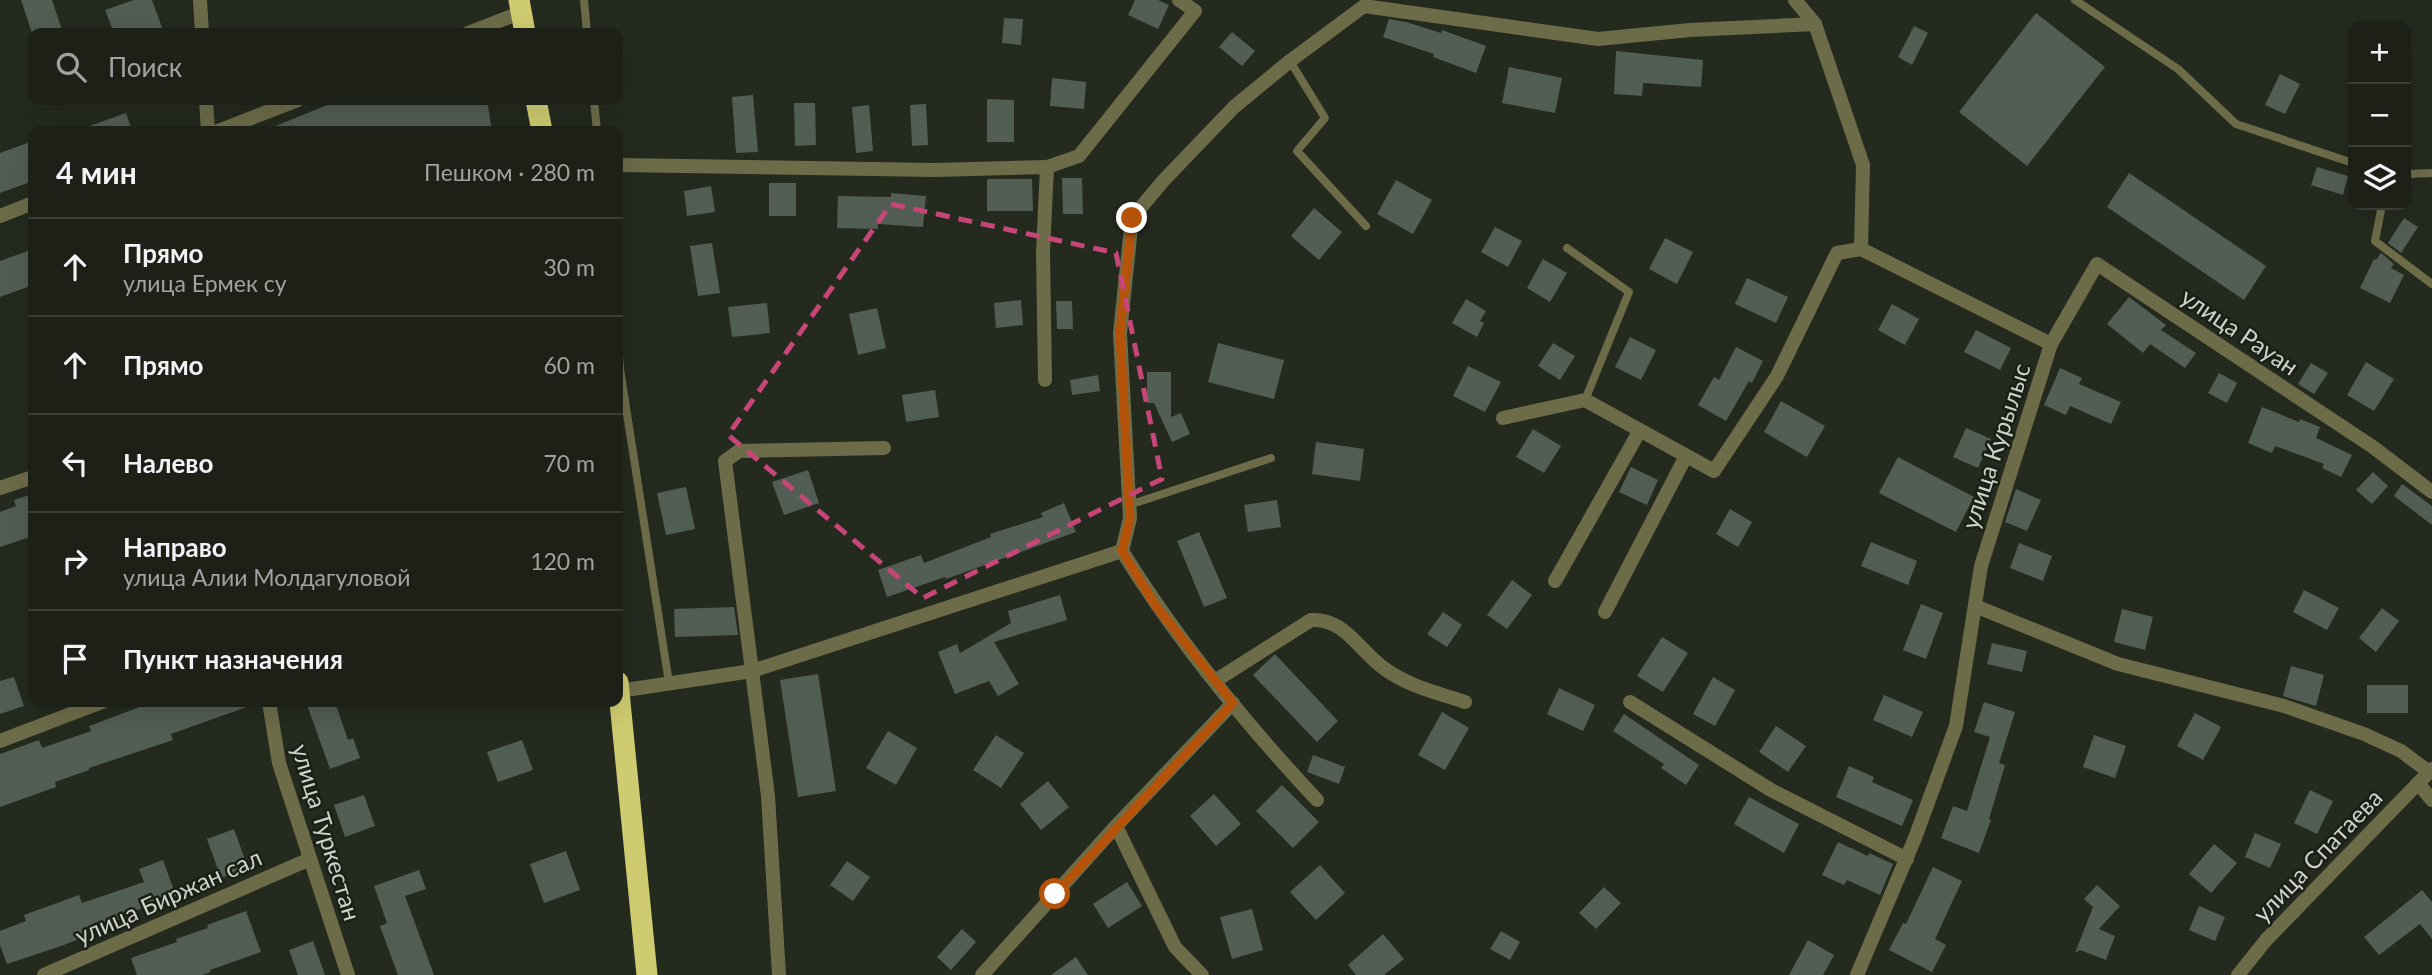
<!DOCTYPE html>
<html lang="ru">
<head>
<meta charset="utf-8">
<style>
  :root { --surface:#1c2017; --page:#252820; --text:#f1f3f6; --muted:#a0a3a1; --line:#3a3e36 }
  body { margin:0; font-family:Lato,sans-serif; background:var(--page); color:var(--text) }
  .controls { position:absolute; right:21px; top:21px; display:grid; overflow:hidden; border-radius:14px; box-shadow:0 7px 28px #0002 }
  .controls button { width:63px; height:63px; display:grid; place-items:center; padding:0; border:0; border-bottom:2px solid var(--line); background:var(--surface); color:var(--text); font:35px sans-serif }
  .stop { position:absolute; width:21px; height:21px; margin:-16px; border:5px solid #b45309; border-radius:50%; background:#fff }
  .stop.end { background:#b45309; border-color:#fff; box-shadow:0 2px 7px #0008 }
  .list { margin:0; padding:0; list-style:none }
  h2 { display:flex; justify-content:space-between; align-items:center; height:91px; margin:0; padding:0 28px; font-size:30px }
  h2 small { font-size:23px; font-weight:400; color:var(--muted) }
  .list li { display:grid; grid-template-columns:46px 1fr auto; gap:21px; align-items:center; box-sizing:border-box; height:98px; padding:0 28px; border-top:2px solid var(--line) }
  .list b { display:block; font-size:26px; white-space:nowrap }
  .list p { margin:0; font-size:23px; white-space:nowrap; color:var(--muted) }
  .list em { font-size:23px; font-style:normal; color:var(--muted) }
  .icon { flex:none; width:38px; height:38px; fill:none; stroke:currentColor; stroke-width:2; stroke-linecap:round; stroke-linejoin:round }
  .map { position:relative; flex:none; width:2432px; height:975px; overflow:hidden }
  .search { position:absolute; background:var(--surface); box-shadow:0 7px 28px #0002; left:28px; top:28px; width:595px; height:77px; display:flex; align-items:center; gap:18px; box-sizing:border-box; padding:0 24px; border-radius:14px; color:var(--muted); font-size:26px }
  .panel { position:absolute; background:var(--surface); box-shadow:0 7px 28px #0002; left:28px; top:126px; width:595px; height:581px; border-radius:14px }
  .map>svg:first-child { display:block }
  .building { fill:#525d54 }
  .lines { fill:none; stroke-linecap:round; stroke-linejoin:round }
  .lane { stroke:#6d6c49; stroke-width:8 }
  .street { stroke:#6d6c49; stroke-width:14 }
  .highway { stroke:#cecb70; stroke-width:21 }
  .route { stroke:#b45309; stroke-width:9 }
  .marked { fill:none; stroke:#c54677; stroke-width:5; stroke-dasharray:14 9; stroke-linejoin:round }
  .labels { text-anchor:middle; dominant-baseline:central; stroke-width:5; stroke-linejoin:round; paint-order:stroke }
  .street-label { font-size:24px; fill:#cfd2cb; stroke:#1b2016 }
</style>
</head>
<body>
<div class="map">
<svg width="2432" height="975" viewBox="0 0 2432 975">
  <rect width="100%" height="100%" fill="#252a1f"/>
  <!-- building -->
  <g class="building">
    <path d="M21 0H52L63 33H32Z"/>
    <path d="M134 0H152L164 33H114L105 10Z"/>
    <path d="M1135 0H1158L1169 5 1158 29 1128 15Z"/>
    <path d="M2036 13 2105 67 2027 166 1959 112Z"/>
    <path d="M1004 18 1023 19 1021 45 1002 43Z"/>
    <path d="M1389 19 1406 22 1441 33 1442 30 1486 46 1476 73 1433 57 1434 54 1383 37Z"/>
    <path d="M1914 26 1928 33 1912 65 1898 57Z"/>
    <path d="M1232 32 1255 51 1242 66 1219 47Z"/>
    <path d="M1616 51 1703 60 1701 87 1643 83 1642 96 1614 94Z"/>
    <path d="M1509 67 1562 78 1555 113 1502 103Z"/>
    <path d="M2280 74 2300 84 2285 114 2265 105Z"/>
    <path d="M1052 78 1086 82 1084 109 1050 106Z"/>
    <path d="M753 95 758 152 736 153 732 97Z"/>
    <path d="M987 99 1014 100V142H987Z"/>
    <path d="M340 100H487L492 131H263Z"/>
    <path d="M794 103H815L816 145 795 146Z"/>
    <path d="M926 104 928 145 912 146 910 105Z"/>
    <path d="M869 105 873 151 856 153 852 107Z"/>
    <path d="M126 113 132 131H81V129Z"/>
    <path d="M33 141V181L0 193V153Z"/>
    <path d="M2317 167 2348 176 2343 195 2311 185Z"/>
    <path d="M2129 173 2266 266 2244 300 2107 207Z"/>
    <path d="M1062 178H1082L1083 214H1063Z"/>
    <path d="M987 179H1032L1033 211H987Z"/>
    <path d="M1396 180 1432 200 1413 234 1377 214Z"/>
    <rect x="769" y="183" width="27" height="33"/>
    <path d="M711 186 715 212 687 216 684 191Z"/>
    <path d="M891 193 926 196 923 227 878 224V229L837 228 838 196 891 197Z"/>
    <path d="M1314 208 1342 232 1319 260 1291 236Z"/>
    <path d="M2404 218 2418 227 2401 253 2388 243Z"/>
    <path d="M1495 227 1522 241 1508 267 1481 252Z"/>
    <path d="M1665 238 1693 252 1677 284 1649 269Z"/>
    <path d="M712 243 720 293 698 296 690 246Z"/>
    <path d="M33 249V285L0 297V261Z"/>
    <path d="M2381 253 2394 264 2391 268 2404 275 2390 303 2360 288 2374 259 2376 260Z"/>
    <path d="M1543 259 1567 273 1550 302 1527 288Z"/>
    <path d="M1747 278 1788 297 1776 323 1735 304Z"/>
    <path d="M2129 297 2166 325 2161 330 2196 353 2185 368 2150 344 2143 353 2107 324Z"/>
    <path d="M1466 299 1486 311 1480 321 1484 323 1477 337 1452 323Z"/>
    <path d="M1021 300 1023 325 996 328 994 303Z"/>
    <path d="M1056 301H1072L1073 329H1057Z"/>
    <path d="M767 303 770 333 732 337 728 307Z"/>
    <path d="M1892 304 1919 319 1905 345 1878 330Z"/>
    <path d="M877 308 886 348 858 355 849 314Z"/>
    <path d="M1976 330 2011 348 2000 370 1964 352Z"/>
    <path d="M1630 337 1656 350 1641 380 1615 367Z"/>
    <path d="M1218 343 1284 360 1274 399 1208 382Z"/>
    <path d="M1553 343 1575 356 1560 380 1538 366Z"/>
    <path d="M1736 347 1763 361 1752 383 1749 381 1726 421 1698 405 1714 377 1719 380Z"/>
    <path d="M2366 362 2394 379 2374 411 2347 395Z"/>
    <path d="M2311 363 2328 373 2314 394 2298 384Z"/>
    <path d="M1468 366 1501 382 1485 412 1453 396Z"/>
    <path d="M2060 368 2082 378 2079 384 2121 402 2111 424 2070 406 2066 415 2044 405Z"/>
    <path d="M1147 372H1171V417L1181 413 1190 434 1172 442 1154 403H1147Z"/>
    <path d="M2219 373 2237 383 2227 403 2208 393Z"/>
    <path d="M1098 375 1100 391 1072 395 1070 380Z"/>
    <path d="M935 390 939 417 906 422 902 395Z"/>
    <path d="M1781 401 1825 426 1807 457 1764 432Z"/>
    <path d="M2262 407 2299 422 2300 419 2320 427 2316 438 2352 455 2341 477 2322 468 2324 464 2275 446 2272 453 2248 443Z"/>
    <path d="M1966 428 1991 439 1978 468 1953 457Z"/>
    <path d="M1533 429 1561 446 1544 473 1516 457Z"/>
    <path d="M1316 442 1364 449 1360 481 1312 474Z"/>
    <path d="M1898 457 1974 497 1956 532 1879 493Z"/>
    <path d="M1631 467 1658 480 1647 505 1619 492Z"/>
    <path d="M808 470 819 503 784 515 772 482Z"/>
    <path d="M2373 472 2388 486 2372 504 2356 490Z"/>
    <path d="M2402 484 2432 506V525L2394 496Z"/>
    <path d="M686 487 695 529 666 535 657 493Z"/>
    <path d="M2016 489 2041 500 2027 531 2005 522Z"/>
    <path d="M33 494V536L0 547V512L16 506 14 500Z"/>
    <path d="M1277 500 1281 527 1248 532 1244 505Z"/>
    <path d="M1064 503 1076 532 946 579 945 577 887 597 878 570 921 555 924 563 991 537 990 534 1043 517 1041 513Z"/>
    <path d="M1730 509 1752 522 1738 547 1716 534Z"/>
    <path d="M1199 532 1227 598 1204 607 1177 541Z"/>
    <path d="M1871 542 1917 561 1908 585 1861 566Z"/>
    <path d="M2019 543 2052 556 2043 581 2010 568Z"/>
    <path d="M1512 580 1532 595 1507 629 1487 615Z"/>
    <path d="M2304 590 2339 608 2327 630 2293 612Z"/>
    <path d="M1060 595 1067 620 994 642 1019 684 998 696 989 681 955 694 938 652 957 644 960 653 1011 623 1008 611Z"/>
    <path d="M1921 604 1943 613 1926 659 1903 650Z"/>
    <path d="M734 607 738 635 675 637 674 609Z"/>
    <path d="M2382 608 2399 621 2376 652 2359 638Z"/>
    <path d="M2122 609 2153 617 2145 650 2114 642Z"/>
    <path d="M1443 612 1462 625 1447 647 1427 634Z"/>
    <path d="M1662 637 1688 653 1663 692 1637 676Z"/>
    <path d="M1992 643 2027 651 2022 672 1987 664Z"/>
    <path d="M1275 654 1338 721 1317 742 1253 675Z"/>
    <path d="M2291 666 2324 675 2316 706 2283 696Z"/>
    <path d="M818 674 836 791 798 797 780 680Z"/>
    <path d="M14 677 24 706 0 714V681Z"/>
    <path d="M1713 677 1735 690 1715 726 1693 714Z"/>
    <rect x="2367" y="685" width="41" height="28"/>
    <path d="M1559 688 1595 705 1583 731 1547 714Z"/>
    <path d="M1884 695 1923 712 1912 737 1873 720Z"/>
    <path d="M153 702H254L255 704 171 734 173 740 89 768V770L55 782 56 787 0 807V754L39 740 42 748 91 731 89 726Z"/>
    <path d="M306 702H335L348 740 353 738 360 758 330 769Z"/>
    <path d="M1984 702 2015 712 1999 763 2005 765 1989 819 1991 820 1979 853 1941 838 1953 806 1967 811 1990 737 1974 732Z"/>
    <path d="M1442 712 1469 728 1445 770 1418 755Z"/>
    <path d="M2195 713 2221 727 2203 760 2177 746Z"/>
    <path d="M1624 714 1699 765 1686 785 1661 768 1664 764 1613 731Z"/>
    <path d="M1776 726 1806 746 1788 772 1759 752Z"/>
    <path d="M888 731 917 748 896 785 866 768Z"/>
    <path d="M996 735 1024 753 1001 788 973 770Z"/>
    <path d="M2094 735 2126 746 2115 778 2083 767Z"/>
    <path d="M522 740 533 770 498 782 487 752Z"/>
    <path d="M1313 755 1345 767 1339 784 1307 772Z"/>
    <path d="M1849 766 1874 777 1872 782 1913 800 1902 826 1836 797Z"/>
    <path d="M1048 781 1069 807 1041 830 1020 804Z"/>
    <path d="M1282 785 1319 822 1293 848 1256 811Z"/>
    <path d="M2310 790 2333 801 2317 834 2294 823Z"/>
    <path d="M1214 794 1241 824 1216 846 1190 816Z"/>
    <path d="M364 795 375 826 345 837 334 805Z"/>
    <path d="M1749 797 1799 824 1784 853 1734 824Z"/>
    <path d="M234 829 248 868 221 878 207 839Z"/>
    <path d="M2255 833 2281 844 2270 868 2245 857Z"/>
    <path d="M1838 842 1868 856 1869 853 1893 864 1880 895 1847 880 1844 885 1822 875Z"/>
    <path d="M2214 844 2237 863 2211 893 2189 874Z"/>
    <path d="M566 851 580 890 544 903 530 864Z"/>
    <path d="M163 860 176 896 135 911 136 914 91 929 93 933 64 945 7 964 0 945V931L26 921 24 915 79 895 82 903 144 882 139 869Z"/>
    <path d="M847 861 870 877 853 901 830 885Z"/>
    <path d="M1320 865 1345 893 1316 920 1290 892Z"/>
    <path d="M1933 867 1962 881 1935 939 1946 945 1932 972 1889 950 1903 923 1906 924Z"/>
    <path d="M419 870 426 889 405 896 434 975H398L380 926 387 923 374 886Z"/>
    <path d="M1127 882 1142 906 1108 928 1093 904Z"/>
    <path d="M2097 885 2120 906 2099 929 2115 936 2106 960 2080 950 2075 953 2093 907 2084 899Z"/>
    <path d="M1604 887 1621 903 1596 929 1579 913Z"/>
    <path d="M2422 890 2432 902V939L2420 924 2379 955 2364 937Z"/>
    <path d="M2199 906 2225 917 2215 941 2189 930Z"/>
    <path d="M1252 909 1263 950 1232 959 1220 917Z"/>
    <path d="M246 911 261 952 210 970 211 972 202 975H137L131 958 177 942 176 939 208 928 207 925Z"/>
    <path d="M962 929 976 942 951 970 937 957Z"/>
    <path d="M1501 931 1520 942 1510 960 1490 949Z"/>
    <path d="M1383 934 1404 959 1384 975H1356L1348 965Z"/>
    <path d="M1808 940 1834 955 1823 975H1789Z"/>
    <path d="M313 941 325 975H298L289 950Z"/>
    <path d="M1076 957 1088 975H1051Z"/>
  </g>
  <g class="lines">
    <!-- lane -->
    <g class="lane">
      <path d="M584 0 587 33"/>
      <path d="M2075 0 2178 69 2236 124 2353 163"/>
      <path d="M1290 61 1325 118 1297 151 1366 226"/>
      <path d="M594 100 597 131"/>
      <path d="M2406 174 2432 173"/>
      <path d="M2382 205 2375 241 2432 284"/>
      <path d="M1567 248 1629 292 1585 400"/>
      <path d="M618 340 620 369 669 683"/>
      <path d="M1129 505 1271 458"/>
    </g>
    <!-- street -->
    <g class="street">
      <path d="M200 0 202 33"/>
      <path d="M1795 0 1815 24 1863 165 1861 249 2051 344 1981 566 1956 726 1915 838 1857 975"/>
      <path d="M468 33 522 12"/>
      <path d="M206 100 208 131"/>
      <path d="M218 131 298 100"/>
      <path d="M618 165 935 170 1047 167 1043 252 1045 380"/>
      <path d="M1047 167 1079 156 1195 11 1179 0"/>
      <path d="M0 216 33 203"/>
      <path d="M2051 344 2097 264 2373 447 2432 492"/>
      <path d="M1503 418 1585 400 1714 471 1777 376 1837 253 1861 249"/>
      <path d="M0 488 33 477"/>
      <path d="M1122 551 1130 518 1120 333 1132 218 1164 180 1234 107 1290 61 1364 6 1598 39 1690 30 1815 24"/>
      <path d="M1555 581 1639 432"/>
      <path d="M1975 606 2118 664 2284 706 2364 734 2401 751 2429 772"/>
      <path d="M1605 612 1686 456"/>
      <path d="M1215 681 1311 620C1345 618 1359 651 1385 669 1408 686 1438 693 1465 702"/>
      <path d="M619 691 752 671 1122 551C1177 640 1245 723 1317 800"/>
      <path d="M269 702 279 763 348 975"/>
      <path d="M1630 702 1771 790 1907 859"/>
      <path d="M0 741 102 702"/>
      <path d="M2418 783 2432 800"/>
      <path d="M1116 826 1233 703"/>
      <path d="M44 975 310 859"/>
      <path d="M779 975 768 796 725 461 739 451 884 448"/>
      <path d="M982 975 1116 826 1175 947 1202 975"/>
      <path d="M2238 975 2266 940 2432 769"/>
    </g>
    <!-- highway -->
    <g class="highway">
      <path d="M519 0 525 33"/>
      <path d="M536 100 542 131"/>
      <path d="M618 682 647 975"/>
    </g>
  </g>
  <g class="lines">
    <!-- route -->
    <path class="route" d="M1055 894 1233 703 1156 606 1122 551 1130 518 1120 333 1132 218"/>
  </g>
  <!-- marked area -->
  <path class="marked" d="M891 204 1116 253 1162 479 923 598 728 435Z"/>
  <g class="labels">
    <!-- street labels -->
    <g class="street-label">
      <text transform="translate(2240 331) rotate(34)">улица Рауан</text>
      <text transform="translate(1995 446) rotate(-72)">улица Курылыс</text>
      <text transform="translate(327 832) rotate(73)">улица Туркестан</text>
      <text transform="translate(2317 855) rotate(-46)">улица Спатаева</text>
      <text transform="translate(168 896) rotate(-24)">улица Биржан сал</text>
    </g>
  </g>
</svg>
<div class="controls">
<button>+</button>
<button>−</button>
<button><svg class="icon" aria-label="layers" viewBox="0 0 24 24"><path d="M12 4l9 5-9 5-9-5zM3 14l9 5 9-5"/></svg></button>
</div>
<div class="stop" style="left:1055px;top:894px"></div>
<div class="stop end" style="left:1132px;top:218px"></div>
<div class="search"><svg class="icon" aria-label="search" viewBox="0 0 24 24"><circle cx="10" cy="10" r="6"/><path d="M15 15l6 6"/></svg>Поиск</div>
<section class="panel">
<h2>4 мин<small>Пешком · 280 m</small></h2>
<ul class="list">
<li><svg class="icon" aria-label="ahead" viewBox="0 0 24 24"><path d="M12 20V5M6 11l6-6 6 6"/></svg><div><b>Прямо</b><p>улица Ермек су</p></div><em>30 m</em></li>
<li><svg class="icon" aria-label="ahead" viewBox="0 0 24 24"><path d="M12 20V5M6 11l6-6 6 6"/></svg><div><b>Прямо</b></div><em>60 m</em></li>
<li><svg class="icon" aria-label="left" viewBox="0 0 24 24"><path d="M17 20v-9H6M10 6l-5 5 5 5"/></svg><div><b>Налево</b></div><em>70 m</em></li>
<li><svg class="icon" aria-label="right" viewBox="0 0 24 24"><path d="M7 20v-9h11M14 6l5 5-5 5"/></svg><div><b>Направо</b><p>улица Алии Молдагуловой</p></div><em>120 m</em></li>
<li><svg class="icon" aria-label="arrive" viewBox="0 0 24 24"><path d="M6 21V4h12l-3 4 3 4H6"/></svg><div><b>Пункт назначения</b></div></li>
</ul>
</section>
</div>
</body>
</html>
